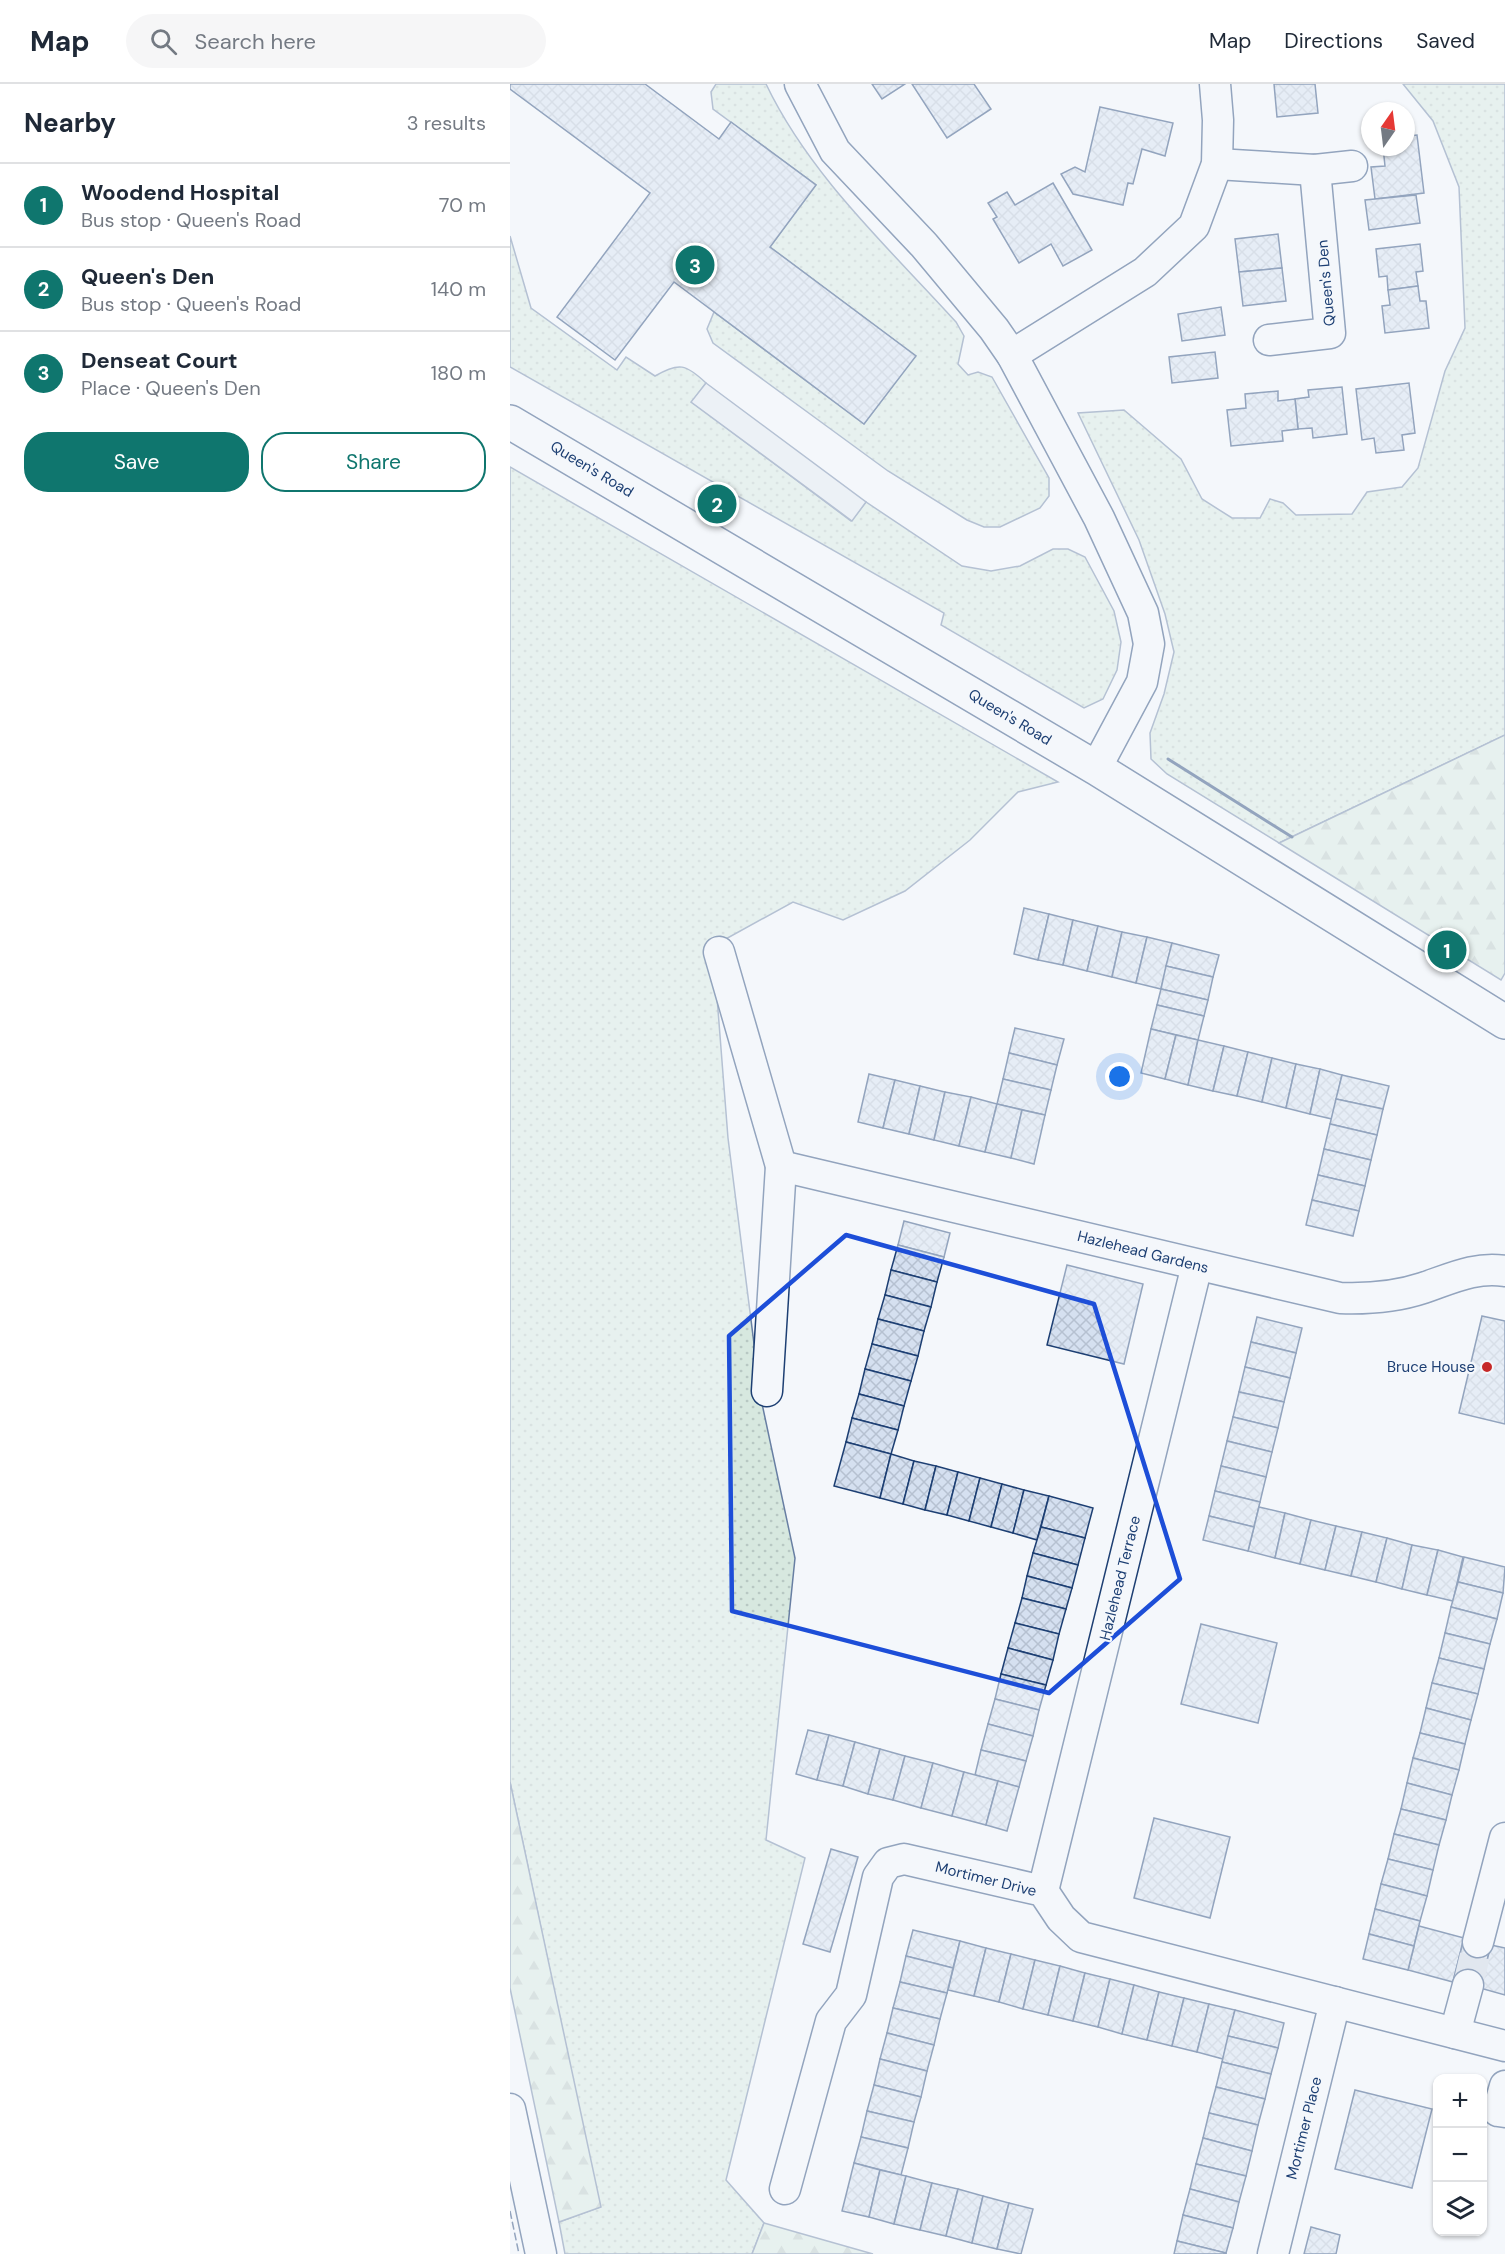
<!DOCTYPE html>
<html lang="en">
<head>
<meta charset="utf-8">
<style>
  :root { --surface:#fff; --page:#f6f6f7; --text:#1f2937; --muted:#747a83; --line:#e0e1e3; --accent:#0f766e }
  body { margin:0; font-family:"DM Sans",sans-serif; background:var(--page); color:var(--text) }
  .controls { position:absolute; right:18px; bottom:18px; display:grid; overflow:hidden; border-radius:12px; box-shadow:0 2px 4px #0004 }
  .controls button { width:54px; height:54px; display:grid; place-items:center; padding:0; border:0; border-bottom:2px solid var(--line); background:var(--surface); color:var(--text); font:30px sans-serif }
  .compass { position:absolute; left:851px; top:18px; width:54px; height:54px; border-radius:50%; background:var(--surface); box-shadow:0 2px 4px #0004; rotate:14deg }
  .you { position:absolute; left:610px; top:993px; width:21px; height:21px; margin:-15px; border:4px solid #fff; border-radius:50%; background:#1a73e8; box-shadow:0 0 0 9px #1a73e833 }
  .badge { display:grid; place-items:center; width:39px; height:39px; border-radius:50%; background:var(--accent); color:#fff; font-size:20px; font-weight:700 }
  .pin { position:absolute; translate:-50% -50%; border:3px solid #fff; box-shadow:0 2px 6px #0006 }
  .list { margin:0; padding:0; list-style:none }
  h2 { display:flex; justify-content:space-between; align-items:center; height:78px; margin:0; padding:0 24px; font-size:26px }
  h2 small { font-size:20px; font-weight:400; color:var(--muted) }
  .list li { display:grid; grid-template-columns:39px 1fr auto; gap:18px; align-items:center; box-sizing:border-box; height:84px; padding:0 24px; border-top:2px solid var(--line) }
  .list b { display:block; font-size:22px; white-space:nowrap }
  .list p { margin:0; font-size:20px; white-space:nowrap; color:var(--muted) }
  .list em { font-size:20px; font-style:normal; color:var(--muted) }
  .actions { display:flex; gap:12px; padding:18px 24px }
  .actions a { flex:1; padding:14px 0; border:2px solid var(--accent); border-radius:24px; text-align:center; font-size:21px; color:var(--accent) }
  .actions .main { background:var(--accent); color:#fff }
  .icon { flex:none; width:33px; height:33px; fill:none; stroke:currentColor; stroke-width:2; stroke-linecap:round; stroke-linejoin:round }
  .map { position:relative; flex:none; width:995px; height:2170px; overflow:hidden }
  header { display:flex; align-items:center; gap:36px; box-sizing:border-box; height:84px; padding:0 30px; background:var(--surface); border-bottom:2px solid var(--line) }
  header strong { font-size:28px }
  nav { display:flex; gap:33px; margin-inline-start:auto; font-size:21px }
  .search { width:420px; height:54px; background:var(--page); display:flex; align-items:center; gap:15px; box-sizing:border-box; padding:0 21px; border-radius:33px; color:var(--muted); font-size:22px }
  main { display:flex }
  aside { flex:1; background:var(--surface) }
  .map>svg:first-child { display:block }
  .grass { fill:url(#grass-dots); stroke:#687fa3; stroke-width:1.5 }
  .forest { fill:url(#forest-firs); stroke:#687fa3; stroke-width:1.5 }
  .parking { fill:#e3e8f0; stroke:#687fa3; stroke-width:1.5 }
  .building { fill:url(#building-cross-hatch); stroke:#1d3f73; stroke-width:1.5 }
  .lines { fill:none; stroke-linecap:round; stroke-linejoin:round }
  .street-tunnel { stroke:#c9d2e0; stroke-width:30; stroke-dasharray:30 15; stroke-linecap:butt }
  .street-casing { stroke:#1d3f73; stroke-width:33 }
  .primary-casing { stroke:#1d3f73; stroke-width:36 }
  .street { stroke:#f4f7fb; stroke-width:30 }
  .primary { stroke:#f4f7fb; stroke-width:33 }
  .fence { stroke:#1d3f73; stroke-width:1.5; stroke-dasharray:8 3; stroke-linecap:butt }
  .wall { stroke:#1d3f73; stroke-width:3 }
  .marked { fill:none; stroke:#1d4ed8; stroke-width:4.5; stroke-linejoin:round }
  .poi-dot { fill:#c62828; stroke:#f4f7fb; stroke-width:2 }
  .labels { text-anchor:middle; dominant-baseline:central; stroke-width:4.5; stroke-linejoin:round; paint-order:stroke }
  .street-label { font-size:15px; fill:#1d3f73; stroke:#f4f7fb }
  .poi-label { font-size:15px; fill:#1d3f73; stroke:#f4f7fb; text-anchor:end }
</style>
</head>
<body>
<header>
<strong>Map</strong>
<div class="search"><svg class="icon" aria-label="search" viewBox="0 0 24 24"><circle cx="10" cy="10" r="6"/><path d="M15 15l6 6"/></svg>Search here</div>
<nav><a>Map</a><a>Directions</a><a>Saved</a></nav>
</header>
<main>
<aside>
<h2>Nearby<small>3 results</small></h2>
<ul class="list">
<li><span class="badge">1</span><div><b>Woodend Hospital</b><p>Bus stop · Queen's Road</p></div><em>70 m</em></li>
<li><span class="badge">2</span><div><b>Queen's Den</b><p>Bus stop · Queen's Road</p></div><em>140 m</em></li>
<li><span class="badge">3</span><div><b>Denseat Court</b><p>Place · Queen's Den</p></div><em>180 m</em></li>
</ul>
<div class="actions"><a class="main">Save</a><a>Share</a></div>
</aside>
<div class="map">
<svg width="995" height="2170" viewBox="0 0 995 2170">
  <defs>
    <pattern id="grass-dots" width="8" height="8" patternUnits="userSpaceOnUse" patternTransform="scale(1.5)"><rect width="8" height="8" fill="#d7e8df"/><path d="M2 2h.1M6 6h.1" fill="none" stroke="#b8c8c3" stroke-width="1.8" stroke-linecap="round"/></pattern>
    <pattern id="forest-firs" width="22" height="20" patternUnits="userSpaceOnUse" patternTransform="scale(1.5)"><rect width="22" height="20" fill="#d7e8df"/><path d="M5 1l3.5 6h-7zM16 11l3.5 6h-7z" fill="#b8c8c3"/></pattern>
    <pattern id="building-cross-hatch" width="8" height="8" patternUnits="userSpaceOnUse" patternTransform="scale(1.5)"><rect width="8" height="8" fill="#d5e0f0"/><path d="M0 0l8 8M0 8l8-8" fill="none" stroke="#b6c1d1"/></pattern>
  </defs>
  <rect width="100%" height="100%" fill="#f4f7fb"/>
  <!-- grass -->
  <g class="grass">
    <path d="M206 0H256C300 92 378 163 446 238L454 252 448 280 458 291 468 288 482 293 539 394V412L530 424 490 443H474L457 436 378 387 203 259 197 245 204 228 354 340 405 272 260 163 306 101 203 25 201 8Z"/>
    <path d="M893 0H995V651L769 759 657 690 641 675 640 649 654 610 664 568 655 530 629 456 568 329 614 326 671 375 692 415 722 434H750L760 415 773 419 786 431 842 430 857 408 892 403 908 384 935 287 955 244 949 103 923 37Z"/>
    <path d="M0 152 21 224 107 286 116 273 145 292C169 278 176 280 196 299L182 318 341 437 356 418 452 482 481 487 510 482 543 465H558L575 473 604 527 611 558 607 586 593 615 574 624 431 541 434 529 0 283Z"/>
    <path d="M0 383 548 698 508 708 460 756 395 807 333 836 283 818 203 862 218 1054 251 1315 285 1474 256 1756 295 1774 216 2096 254 2139 242 2170H55L49 2138 90 2123 0 1698Z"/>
  </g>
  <!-- forest -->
  <g class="forest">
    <path d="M995 651V889L991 896 769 759Z"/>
    <path d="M0 1698 91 2123 49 2138 0 1904Z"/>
    <path d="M254 2139 363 2170H242Z"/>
  </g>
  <!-- parking -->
  <path class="parking" d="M196 299 356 418 342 437 181 318Z"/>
  <!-- building -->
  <g class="building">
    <path d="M0 0H135L209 55 221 38 306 101 260 163 406 272 354 340 164 198 105 276 47 233 140 109 0 5Z"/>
    <path d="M362 0H395L372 15Z"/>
    <path d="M402 0H464L481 25 437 54Z"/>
    <path d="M764 0H805L808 29 767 33Z"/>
    <path d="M590 23 663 39 655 72 632 65 623 100 618 99 613 121 563 110 551 90 565 83 575 88Z"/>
    <path d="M907 51 914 109 865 115 861 83 875 82 873 63H896V52Z"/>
    <path d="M543 99 582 166 553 182 541 160 509 179 483 135 487 133 478 119 497 108 505 121Z"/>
    <path d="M906 111 910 139 859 146 855 116Z"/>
    <path d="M768 150 772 184 729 188 725 155Z"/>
    <path d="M910 160 913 187 906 188 908 202 878 206 877 192 869 193 866 165Z"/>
    <path d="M772 184 776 217 733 222 729 188Z"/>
    <path d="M908 202 910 217H916L919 244 875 249 872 222 880 221 878 206Z"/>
    <path d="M711 223 715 251 672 257 668 230Z"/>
    <path d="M705 268 708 294 662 299 659 273Z"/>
    <path d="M899 299 905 349 892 351 894 366 866 369 864 354 852 356 846 305Z"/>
    <path d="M832 303 837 350 803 354 802 344 788 345 785 315 799 313 798 306Z"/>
    <path d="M768 307V317L785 315 788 345 772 347 773 357 721 362 717 326 736 324 735 310Z"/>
    <path d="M514 824 539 830 528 876 504 870Z"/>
    <path d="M539 830 563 836 553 881 528 876Z"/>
    <path d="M563 836 588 842 577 887 553 881Z"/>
    <path d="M588 842 612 848 602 893 577 887Z"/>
    <path d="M612 848 637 853 626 899 602 893Z"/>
    <path d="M637 853 662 859 651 905 626 899Z"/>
    <path d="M662 859 709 871 703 893 656 882Z"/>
    <path d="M656 882 703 893 698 916 651 905Z"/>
    <path d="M651 905 698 916 694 932 647 921Z"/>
    <path d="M647 921 694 932 688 956 641 945Z"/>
    <path d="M505 944 554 955 547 981 499 969Z"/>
    <path d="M641 945 666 951 655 995 631 989Z"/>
    <path d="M666 951 688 956 678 1001 655 995Z"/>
    <path d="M688 956 714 962 703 1007 678 1001Z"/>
    <path d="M714 962 738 968 727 1012 703 1007Z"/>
    <path d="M738 968 762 974 752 1018 727 1012Z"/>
    <path d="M499 969 547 981 541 1006 493 995Z"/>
    <path d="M762 974 786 980 776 1024 752 1018Z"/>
    <path d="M786 980 810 985 800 1030 776 1024Z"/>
    <path d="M810 985 832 991 822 1035 800 1030Z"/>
    <path d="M359 990 385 996 373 1044 348 1038Z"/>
    <path d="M832 991 879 1002 873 1025 826 1015Z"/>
    <path d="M493 995 541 1006 535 1031 487 1020Z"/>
    <path d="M385 996 410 1002 399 1050 373 1044Z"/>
    <path d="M410 1002 435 1008 424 1056 399 1050Z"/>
    <path d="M435 1008 461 1013 449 1062 424 1056Z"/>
    <path d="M461 1013 487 1020 475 1068 449 1062Z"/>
    <path d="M826 1015 873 1025 867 1051 820 1040Z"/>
    <path d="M487 1020 512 1026 501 1074 475 1068Z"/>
    <path d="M512 1026 535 1031 524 1080 501 1074Z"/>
    <path d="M820 1040 867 1051 861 1076 814 1065Z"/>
    <path d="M814 1065 861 1076 855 1102 808 1091Z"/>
    <path d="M808 1091 855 1102 849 1127 802 1116Z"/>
    <path d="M802 1116 849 1127 843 1152 796 1141Z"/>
    <path d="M394 1137 440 1149 434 1173 388 1161Z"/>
    <path d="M388 1161 434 1173 427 1198 381 1186Z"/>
    <path d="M557 1181 633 1200 614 1280 537 1261Z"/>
    <path d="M381 1186 427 1198 421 1223 375 1211Z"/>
    <path d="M375 1211 421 1223 414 1247 368 1235Z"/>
    <path d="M972 1232 995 1237V1340L949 1329Z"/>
    <path d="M747 1233 792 1244 786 1269 741 1258Z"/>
    <path d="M368 1235 414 1247 408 1272 362 1260Z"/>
    <path d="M741 1258 786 1269 780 1294 735 1283Z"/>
    <path d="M362 1260 408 1272 401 1297 355 1285Z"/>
    <path d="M735 1283 780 1294 774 1318 729 1308Z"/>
    <path d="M355 1285 401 1297 394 1322 349 1310Z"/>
    <path d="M729 1308 774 1318 768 1344 723 1333Z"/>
    <path d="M349 1310 394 1322 388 1346 342 1334Z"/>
    <path d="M723 1333 768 1344 762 1368 717 1357Z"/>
    <path d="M342 1334 388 1346 381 1370 336 1358Z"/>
    <path d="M717 1357 762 1368 756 1393 711 1382Z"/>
    <path d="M336 1358 381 1370 370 1414 324 1402Z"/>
    <path d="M381 1370 404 1377 393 1420 370 1414Z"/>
    <path d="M404 1377 426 1382 415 1426 393 1420Z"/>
    <path d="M426 1382 448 1388 437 1431 415 1426Z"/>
    <path d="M711 1382 756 1393 750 1418 705 1407Z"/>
    <path d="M448 1388 470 1394 459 1437 437 1431Z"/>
    <path d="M470 1394 492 1400 481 1443 459 1437Z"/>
    <path d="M492 1400 514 1406 503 1449 481 1443Z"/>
    <path d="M514 1406 539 1412 527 1456 503 1449Z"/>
    <path d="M705 1407 750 1418 744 1443 699 1432Z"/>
    <path d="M539 1412 583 1424 575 1454 531 1443Z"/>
    <path d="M749 1423 775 1429 765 1474 738 1467Z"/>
    <path d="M775 1429 801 1436 790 1480 765 1474Z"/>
    <path d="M699 1432 744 1443 738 1467 693 1456Z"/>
    <path d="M801 1436 826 1442 815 1486 790 1480Z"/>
    <path d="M826 1442 852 1448 841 1492 815 1486Z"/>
    <path d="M531 1443 575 1454 568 1481 523 1469Z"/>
    <path d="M852 1448 877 1454 866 1498 841 1492Z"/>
    <path d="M877 1454 902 1461 892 1505 866 1498Z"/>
    <path d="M902 1461 928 1466 917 1511 892 1505Z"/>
    <path d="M928 1466 953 1473 943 1517 917 1511Z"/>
    <path d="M523 1469 568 1481 562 1504 517 1492Z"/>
    <path d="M954 1473 995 1483 993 1509 948 1498Z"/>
    <path d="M517 1492 562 1504 556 1525 512 1514Z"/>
    <path d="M948 1498 993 1509 987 1535 941 1523Z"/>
    <path d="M512 1514 556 1525 549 1550 505 1539Z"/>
    <path d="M941 1523 987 1535 980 1560 935 1549Z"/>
    <path d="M505 1539 549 1550 543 1576 498 1564Z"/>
    <path d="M691 1540 767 1559 748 1639 671 1620Z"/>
    <path d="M935 1549 980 1560 974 1585 929 1574Z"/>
    <path d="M498 1564 543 1576 536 1601 491 1590Z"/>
    <path d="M929 1574 974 1585 968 1610 922 1599Z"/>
    <path d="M491 1590 536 1601 529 1626 485 1615Z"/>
    <path d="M922 1599 968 1610 961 1636 916 1624Z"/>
    <path d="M485 1615 529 1626 523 1652 478 1640Z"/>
    <path d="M916 1624 961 1636 955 1660 910 1649Z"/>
    <path d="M478 1640 523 1652 516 1677 471 1666Z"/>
    <path d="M298 1646 319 1651 307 1696 286 1690Z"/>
    <path d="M910 1649 955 1660 949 1686 903 1674Z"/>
    <path d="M319 1651 345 1658 333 1702 307 1696Z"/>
    <path d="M345 1658 370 1665 358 1710 333 1702Z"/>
    <path d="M370 1665 395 1672 383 1716 358 1710Z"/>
    <path d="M471 1666 516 1677 509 1703 465 1691Z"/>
    <path d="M395 1672 423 1679 411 1724 383 1716Z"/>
    <path d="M903 1674 949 1686 942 1711 897 1699Z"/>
    <path d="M423 1679 454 1688 442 1732 411 1724Z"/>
    <path d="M454 1688 488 1697 476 1741 442 1732Z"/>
    <path d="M488 1697 509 1703 497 1747 476 1741Z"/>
    <path d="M897 1699 942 1711 936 1736 891 1725Z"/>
    <path d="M891 1725 936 1736 929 1761 884 1750Z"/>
    <path d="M644 1734 720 1753 700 1834 624 1814Z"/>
    <path d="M884 1750 929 1761 923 1786 878 1775Z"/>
    <path d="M321 1765 348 1773 320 1868 293 1860Z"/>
    <path d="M878 1775 923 1786 917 1812 871 1800Z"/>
    <path d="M871 1800 917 1812 910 1837 865 1825Z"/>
    <path d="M865 1825 910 1837 904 1862 859 1850Z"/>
    <path d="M909 1842 954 1854 943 1898 898 1886Z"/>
    <path d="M403 1846 450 1857 443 1884 396 1872Z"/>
    <path d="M859 1850 904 1862 898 1886 853 1875Z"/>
    <path d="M954 1854 981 1861 970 1904 943 1898Z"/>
    <path d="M450 1857 476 1864 464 1912 438 1906Z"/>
    <path d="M981 1861 995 1864V1911L970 1904Z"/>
    <path d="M476 1864 501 1870 489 1918 464 1912Z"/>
    <path d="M501 1870 525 1876 513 1925 489 1918Z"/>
    <path d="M396 1872 443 1884 437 1909 390 1898Z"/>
    <path d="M525 1876 550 1882 538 1931 513 1925Z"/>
    <path d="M550 1882 575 1889 563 1937 538 1931Z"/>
    <path d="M575 1889 600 1895 588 1943 563 1937Z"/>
    <path d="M600 1895 624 1901 612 1950 588 1943Z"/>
    <path d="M390 1898 437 1909 430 1935 383 1924Z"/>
    <path d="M624 1901 649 1908 637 1956 612 1950Z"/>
    <path d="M649 1908 674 1914 662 1962 637 1956Z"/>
    <path d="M674 1914 699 1920 687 1968 662 1962Z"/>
    <path d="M699 1920 725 1926 713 1975 687 1968Z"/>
    <path d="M383 1924 430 1935 424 1961 377 1949Z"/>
    <path d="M725 1926 774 1939 768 1964 718 1952Z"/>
    <path d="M377 1949 424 1961 417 1987 370 1975Z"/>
    <path d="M718 1952 768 1964 761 1990 712 1978Z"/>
    <path d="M370 1975 417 1987 411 2013 364 2001Z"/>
    <path d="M712 1978 761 1990 755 2015 706 2003Z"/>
    <path d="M364 2001 411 2013 404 2038 357 2027Z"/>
    <path d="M706 2003 755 2015 748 2041 699 2029Z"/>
    <path d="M845 2006 922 2025 902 2104 825 2085Z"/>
    <path d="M357 2027 404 2038 398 2064 351 2053Z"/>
    <path d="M699 2029 748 2041 742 2067 693 2054Z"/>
    <path d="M351 2053 398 2064 391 2091 344 2079Z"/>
    <path d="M693 2054 742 2067 736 2092 686 2080Z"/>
    <path d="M344 2079 370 2086 359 2133 332 2127Z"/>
    <path d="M686 2080 736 2092 729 2118 680 2105Z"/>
    <path d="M370 2086 396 2092 384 2140 359 2133Z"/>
    <path d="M396 2092 422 2099 410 2146 384 2140Z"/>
    <path d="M422 2099 448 2105 436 2152 410 2146Z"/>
    <path d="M448 2105 473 2112 462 2159 436 2152Z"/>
    <path d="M680 2105 729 2118 723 2144 673 2131Z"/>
    <path d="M473 2112 499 2119 487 2165 462 2159Z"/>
    <path d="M499 2119 523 2125 511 2170 487 2165Z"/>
    <path d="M673 2131 723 2144 716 2169 667 2157Z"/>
    <path d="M801 2143 830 2151 826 2170H794Z"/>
    <path d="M667 2157 716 2169V2170H664Z"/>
  </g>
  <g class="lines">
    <!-- street-tunnel -->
    <path class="street-tunnel" d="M958 1901 968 1858"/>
    <!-- street casing -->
    <g class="street-casing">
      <g id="street">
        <path d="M290 0 325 67 414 161 484 245 502 271 589 434 633 529 639 560 632 598 586 684"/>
        <path d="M707 80 805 86 842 82"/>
        <path d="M759 256 820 249 805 86"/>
        <path d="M502 271 635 188 684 142 707 80 708 36 705 0"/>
        <path d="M209 868 271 1082 257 1307"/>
        <path d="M271 1082 830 1214C858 1215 886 1213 913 1204 940 1195 966 1182 995 1187"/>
        <path d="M533 1807 687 1181"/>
        <path d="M968 1858 995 1754"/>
        <path d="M945 1949 958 1901"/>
        <path d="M995 2002 988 2027 995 2028"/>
        <path d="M0 2025 31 2170"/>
        <path d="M275 2105 321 1937 341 1911 368 1793 378 1779 394 1775 533 1807 551 1834 571 1853 995 1962"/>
        <path d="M763 2170 825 1918"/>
      </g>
    </g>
    <!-- primary casing -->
    <g class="primary-casing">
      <path id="primary" d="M0 338 586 684 995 938"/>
    </g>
    <!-- street -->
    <use href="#street" class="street"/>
    <!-- primary -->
    <use href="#primary" class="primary"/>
    <!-- fence -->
    <path class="fence" d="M0 2127 9 2170"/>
    <!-- wall -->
    <path class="wall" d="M658 675 782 753"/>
  </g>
  <!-- marked area -->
  <path d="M0 0H995V2170H0ZM336 1151 584 1220 670 1495 539 1609 222 1527 219 1252Z" fill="#f4f7fb" fill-opacity=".55" fill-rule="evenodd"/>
  <path class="marked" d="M336 1151 584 1220 670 1495 539 1609 222 1527 219 1252Z"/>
  <!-- markers -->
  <circle class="poi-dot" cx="977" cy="1283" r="6"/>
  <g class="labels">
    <!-- street labels -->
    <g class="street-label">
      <text transform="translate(816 199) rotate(-95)">Queen's Den</text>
      <text transform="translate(82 385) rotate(31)">Queen's Road</text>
      <text transform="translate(500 633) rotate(31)">Queen's Road</text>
      <text transform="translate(633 1168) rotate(14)">Hazlehead Gardens</text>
      <text transform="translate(610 1494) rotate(-76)">Hazlehead Terrace</text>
      <text transform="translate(476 1795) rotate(14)">Mortimer Drive</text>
      <text transform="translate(794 2044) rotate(-76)">Mortimer Place</text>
    </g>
    <!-- poi labels -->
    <g class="poi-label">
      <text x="965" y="1283">Bruce House</text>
    </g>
  </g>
</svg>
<div class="controls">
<button>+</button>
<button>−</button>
<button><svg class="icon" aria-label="layers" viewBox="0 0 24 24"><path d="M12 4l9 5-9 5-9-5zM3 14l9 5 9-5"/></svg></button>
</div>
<svg class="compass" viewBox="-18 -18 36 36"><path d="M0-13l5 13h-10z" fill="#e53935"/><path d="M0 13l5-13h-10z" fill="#747a83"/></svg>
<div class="you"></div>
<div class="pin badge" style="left:937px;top:866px">1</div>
<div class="pin badge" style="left:207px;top:420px">2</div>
<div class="pin badge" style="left:185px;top:181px">3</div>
</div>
</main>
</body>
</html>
